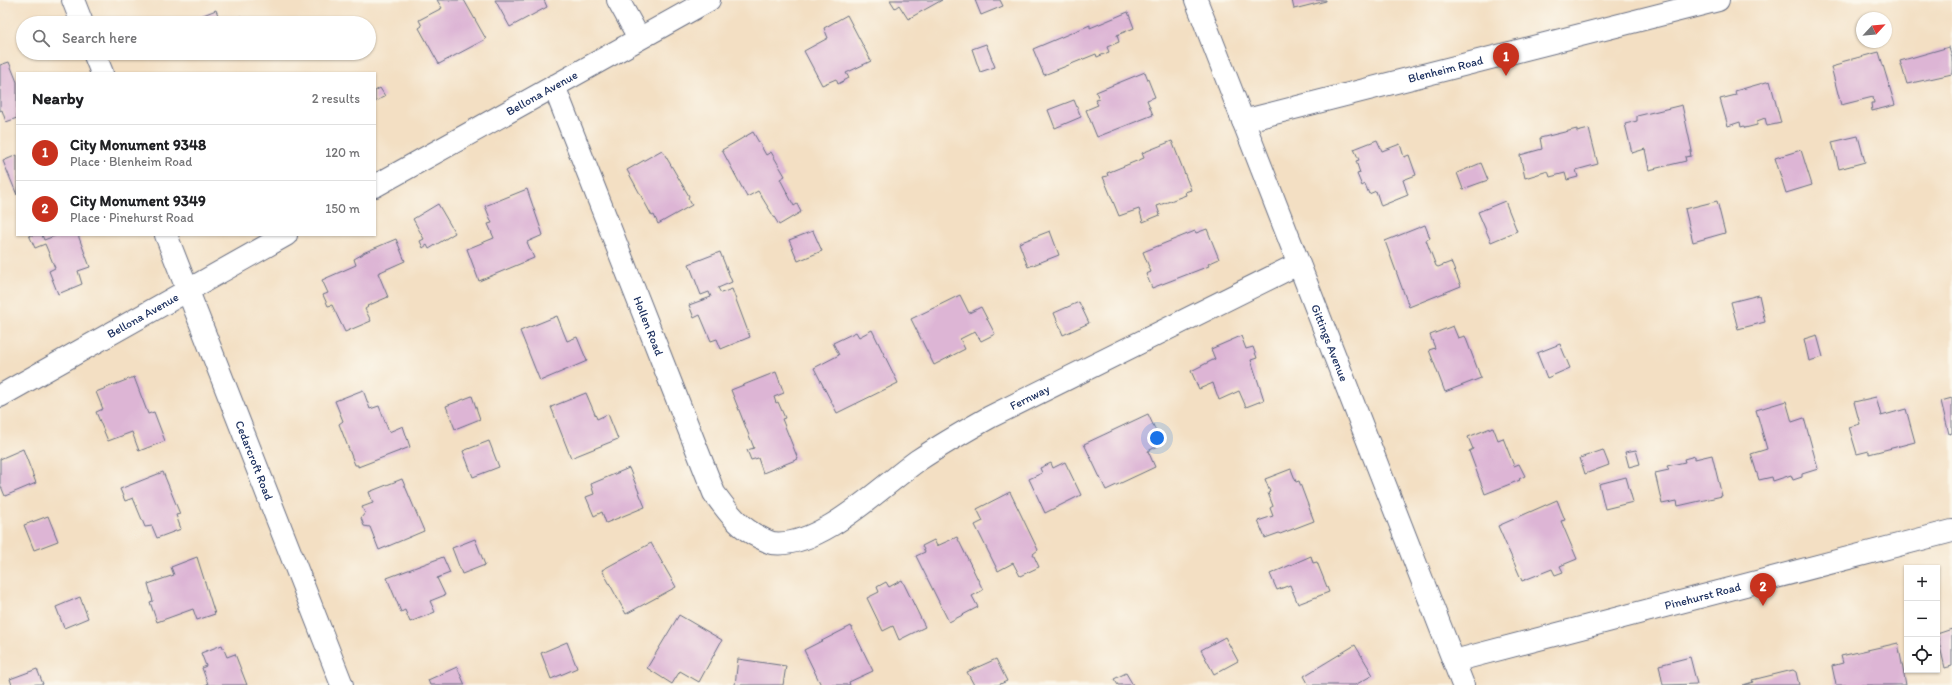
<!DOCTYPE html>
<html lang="en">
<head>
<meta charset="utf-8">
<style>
  :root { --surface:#fff; --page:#f2f2f2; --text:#202124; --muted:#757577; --line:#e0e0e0; --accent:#c8321e }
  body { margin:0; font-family:Itim,sans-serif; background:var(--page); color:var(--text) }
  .controls { position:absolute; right:12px; bottom:12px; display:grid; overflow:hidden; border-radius:0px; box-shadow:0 1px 3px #0004 }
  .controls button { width:36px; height:36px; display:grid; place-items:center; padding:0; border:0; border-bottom:1px solid var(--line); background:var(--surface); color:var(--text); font:20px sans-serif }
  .compass { position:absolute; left:1856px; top:12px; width:36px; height:36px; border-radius:50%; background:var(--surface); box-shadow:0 1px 3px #0004; rotate:64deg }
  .you { position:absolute; left:1157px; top:438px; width:14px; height:14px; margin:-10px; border:3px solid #fff; border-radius:50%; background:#1a73e8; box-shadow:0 0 0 6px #1a73e833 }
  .badge { display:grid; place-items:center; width:26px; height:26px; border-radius:50%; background:var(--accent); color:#fff; font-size:13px; font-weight:700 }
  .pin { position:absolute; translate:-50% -33px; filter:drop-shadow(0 1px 2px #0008) }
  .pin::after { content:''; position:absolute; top:21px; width:14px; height:12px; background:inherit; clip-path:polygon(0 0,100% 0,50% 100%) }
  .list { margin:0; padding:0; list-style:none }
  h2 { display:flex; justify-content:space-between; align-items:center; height:52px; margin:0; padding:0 16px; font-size:17px }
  h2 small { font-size:13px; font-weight:400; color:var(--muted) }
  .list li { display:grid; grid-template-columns:26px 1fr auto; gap:12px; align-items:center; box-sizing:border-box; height:56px; padding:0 16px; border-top:1px solid var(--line) }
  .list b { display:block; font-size:15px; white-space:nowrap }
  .list p { margin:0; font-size:13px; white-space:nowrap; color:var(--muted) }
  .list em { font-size:13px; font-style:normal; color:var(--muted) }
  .icon { flex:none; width:22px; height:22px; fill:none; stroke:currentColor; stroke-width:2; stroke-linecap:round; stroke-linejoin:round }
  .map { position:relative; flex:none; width:1952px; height:685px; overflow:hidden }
  .search { position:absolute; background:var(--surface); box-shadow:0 1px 3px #0004; left:16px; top:16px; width:360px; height:44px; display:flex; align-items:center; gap:10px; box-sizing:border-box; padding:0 14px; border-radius:22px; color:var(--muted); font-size:15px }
  .panel { position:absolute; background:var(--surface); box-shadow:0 1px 3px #0004; left:16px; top:72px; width:360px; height:164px; border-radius:0px }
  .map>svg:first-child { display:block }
  .building { fill:#ddb5d5 }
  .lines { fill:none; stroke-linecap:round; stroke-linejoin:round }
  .minor-casing { stroke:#676d81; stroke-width:24 }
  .tertiary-casing { stroke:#676d81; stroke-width:24 }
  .minor { stroke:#fff; stroke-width:22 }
  .tertiary { stroke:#fff; stroke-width:22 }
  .labels { text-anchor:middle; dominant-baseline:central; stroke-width:4; stroke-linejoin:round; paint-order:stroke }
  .street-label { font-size:12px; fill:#1b2f5e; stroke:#fbf7ec }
</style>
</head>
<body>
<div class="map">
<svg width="1952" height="685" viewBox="0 0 1952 685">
  <rect width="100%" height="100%" fill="#fbf7ec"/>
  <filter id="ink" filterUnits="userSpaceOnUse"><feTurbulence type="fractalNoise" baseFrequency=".025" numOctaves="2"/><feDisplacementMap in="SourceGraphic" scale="8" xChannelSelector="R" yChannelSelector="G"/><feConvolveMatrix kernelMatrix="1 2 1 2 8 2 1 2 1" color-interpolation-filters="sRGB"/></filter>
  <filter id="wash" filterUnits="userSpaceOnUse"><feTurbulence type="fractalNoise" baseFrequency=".012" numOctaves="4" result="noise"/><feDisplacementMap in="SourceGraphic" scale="16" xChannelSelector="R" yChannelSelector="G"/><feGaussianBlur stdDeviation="0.9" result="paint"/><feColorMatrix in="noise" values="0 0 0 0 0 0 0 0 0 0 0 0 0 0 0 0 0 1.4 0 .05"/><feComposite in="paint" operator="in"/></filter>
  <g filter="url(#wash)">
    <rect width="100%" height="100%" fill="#f3dfc3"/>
    <g id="blocks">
      <!-- building -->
      <g class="building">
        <path d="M437 0H464L486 39 439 64 419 28 422 26 419 20 442 8Z"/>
        <path d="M495 0H544L547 7 510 27Z"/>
        <path d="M890 0H942L908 19 899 5 895 8Z"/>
        <path d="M975 0H1000L1003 6 981 15Z"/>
        <path d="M1292 0H1326V1L1294 9Z"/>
        <path d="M216 10 221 23H183Z"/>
        <path d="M1128 12 1134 28 1117 35 1119 42 1107 47 1109 52 1097 57 1096 54 1044 75 1033 49 1090 25V28Z"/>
        <path d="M847 15 871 61 846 73 849 78 838 84 836 79 822 85 804 51 828 38 824 28Z"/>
        <path d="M241 16 243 23H223Z"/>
        <path d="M986 44 995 67 980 72 972 49Z"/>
        <path d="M1949 47 1952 57V74L1907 84 1900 61Z"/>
        <path d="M1879 52 1895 105 1872 111 1871 103H1874L1873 97 1841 105 1831 67 1842 64 1841 62Z"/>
        <path d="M9 62 17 82V118L6 122 2 110 0 111V65Z"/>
        <path d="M1145 72 1155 97 1147 100 1153 115 1097 137 1086 110 1098 105 1095 100 1099 99 1096 92Z"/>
        <path d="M1770 81 1781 123 1767 126 1765 118 1757 121V125L1745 128 1744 126 1741 127 1740 122 1728 126 1720 99 1736 95 1735 91Z"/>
        <path d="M380 88 385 96 375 102V91Z"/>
        <path d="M1074 100 1081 117 1055 128 1048 110Z"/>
        <path d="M1682 105 1692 151H1690L1691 156 1685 157 1686 161 1649 170 1645 149 1632 153 1625 124 1637 121V116Z"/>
        <path d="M1577 129V132L1589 129 1598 164 1576 170 1578 177 1567 180 1565 173 1550 177 1548 171 1525 178 1520 155 1542 149 1540 138Z"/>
        <path d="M753 132 766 155 771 152 785 176 780 179 794 206 797 204 801 212 779 225 758 191 747 197 722 150Z"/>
        <path d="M1858 136 1865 162 1839 169 1832 142Z"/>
        <path d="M1377 140 1382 151 1400 144 1404 157 1409 155 1416 175 1403 180 1408 195 1381 206 1376 191 1369 194 1365 184 1362 186 1357 174 1360 173 1356 161 1359 160 1354 149Z"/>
        <path d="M1172 141 1191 190 1185 192 1186 195 1157 206 1160 215 1143 222 1139 209 1119 216 1103 177 1108 176 1107 173 1144 158 1142 153Z"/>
        <path d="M662 150 689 196 688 198 692 205 658 224 654 215 652 216 627 170Z"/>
        <path d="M1801 150 1812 185 1786 193 1775 158Z"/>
        <path d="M17 155V195L3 161Z"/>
        <path d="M1481 163 1488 180 1463 189 1457 173Z"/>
        <path d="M527 189 543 235 527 242 534 258 479 281 467 249 494 238 488 224 492 223 485 206Z"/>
        <path d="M1505 201 1517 231 1491 242 1478 212Z"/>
        <path d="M1717 201 1725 233 1693 242 1685 209Z"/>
        <path d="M438 204 455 233 429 249 427 245 423 248 420 241 424 239 413 219Z"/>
        <path d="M1425 225 1430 238 1426 240 1436 266 1438 267 1451 262 1461 286 1409 307 1385 241Z"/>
        <path d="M1207 229 1219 259 1208 264 1209 266 1152 288 1146 274 1151 272 1143 252 1195 231 1196 233Z"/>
        <path d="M813 231 822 251 798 261 789 240Z"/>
        <path d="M1050 231 1059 255 1028 267 1019 243Z"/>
        <path d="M29 235H42L44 240 57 235H78L90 267 78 271 82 284 58 294 49 271 55 268 45 244 35 248Z"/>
        <path d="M396 239 405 261 378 273 388 297 367 306 368 307 365 309 371 321 345 332 332 305 328 306 323 295 328 293 322 280 356 265 354 259 363 254V253Z"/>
        <path d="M720 252 732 282 718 288 721 293 732 289 750 337 721 349 717 339 711 341 700 315 694 318 689 305 711 297 709 292 701 295 689 264Z"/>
        <path d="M960 295 969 313 981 307 995 334 981 341 975 331 972 333 960 339 965 349 934 365 911 319Z"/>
        <path d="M1759 295 1765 322 1738 329 1731 302Z"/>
        <path d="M1079 302 1089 323 1063 335 1054 313Z"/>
        <path d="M557 316 567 341 577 337 587 361 540 381 520 331Z"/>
        <path d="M1453 326 1458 338 1465 336 1481 378 1445 392 1429 350 1435 348 1430 335Z"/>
        <path d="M872 330 898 383 837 413 814 368 839 355 833 343 856 332 859 337Z"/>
        <path d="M1817 335 1823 357 1809 361 1804 339Z"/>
        <path d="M1241 336 1246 349 1253 347 1257 358 1251 360 1264 400 1246 407 1239 391 1219 400 1213 383 1199 389 1191 371 1215 359 1211 349Z"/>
        <path d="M1560 344 1570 368 1547 378 1537 353Z"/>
        <path d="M776 372 784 393 774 397 776 403 778 402 785 418 782 419 798 459 763 473 758 458 751 460 747 450 754 448 731 390Z"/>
        <path d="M134 377 148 414 154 412 165 441 139 451 132 432 108 441 96 412 103 409 96 392Z"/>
        <path d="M363 390 370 409 379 406 389 432 403 426 410 447 358 467V465H355L339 424 343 421 335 401Z"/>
        <path d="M586 393 597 419 608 414 618 439 571 458 551 407Z"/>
        <path d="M472 396 480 419 455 429 446 406Z"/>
        <path d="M1876 397 1881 416 1906 409 1915 442 1869 454V451L1857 454 1849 427 1860 424 1854 402Z"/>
        <path d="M1952 398V433L1949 434 1941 401Z"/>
        <path d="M1786 401 1792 422 1804 418 1818 469 1802 474V477L1793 480 1791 475 1773 481 1772 477 1759 480 1751 454 1767 449 1756 410Z"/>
        <path d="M1148 414 1162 444 1148 451 1155 467 1106 490 1084 444Z"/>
        <path d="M1493 427 1498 440 1503 438 1514 466 1519 464 1525 476 1519 479 1520 480 1485 494 1469 451 1473 449 1468 437Z"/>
        <path d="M489 441 499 467 473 477 463 451Z"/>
        <path d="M23 449 36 483 5 496 0 484V459Z"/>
        <path d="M1603 450 1609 465 1585 474 1580 458Z"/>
        <path d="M1636 450 1640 464 1629 467 1625 452Z"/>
        <path d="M1712 455 1722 496 1678 506 1677 501 1662 504 1655 473 1669 470 1667 466 1685 462 1684 459 1695 456V459Z"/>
        <path d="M1065 462 1081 495 1045 513 1029 479 1042 473 1040 468 1051 463 1053 468Z"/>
        <path d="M629 468 645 507 606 523 602 512 594 516 586 497 594 494 591 484Z"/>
        <path d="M1291 469 1296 482 1299 481 1314 521 1280 534 1279 533 1265 538 1258 521 1273 516 1270 508 1273 506 1268 493 1270 492 1265 479Z"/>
        <path d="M163 472 180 514 176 515 181 529 157 538 152 526 145 527 133 498 125 501 120 489Z"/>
        <path d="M1626 477 1633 502 1605 509 1599 484Z"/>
        <path d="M402 479 424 531 379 550 370 527 364 526 361 518 365 513 362 507 373 503 369 492Z"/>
        <path d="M1010 492 1038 550 1033 554 1039 567 1020 576 1013 563 998 571 975 525 983 521 977 509Z"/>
        <path d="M1557 500 1565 520 1561 521 1577 559 1560 566 1563 572 1555 575 1552 569 1522 581 1498 526Z"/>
        <path d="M48 516 58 541 34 550 24 525Z"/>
        <path d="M957 537 983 590 972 596 978 607 949 622 916 556 925 552 922 546 934 540 937 546Z"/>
        <path d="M475 539 485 565 462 574 452 548Z"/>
        <path d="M651 543 676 587 626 614 602 570Z"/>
        <path d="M1311 556 1313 563 1317 562 1329 592 1298 604 1290 585 1277 590 1270 574Z"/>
        <path d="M197 557 215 614 197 620 193 609 157 622 150 602 153 601 148 584 174 575 171 567Z"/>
        <path d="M443 557 450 573 437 578 445 595 430 601 435 612 410 622 405 610 401 612 387 578Z"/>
        <path d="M902 580 925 627 899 640 893 626 883 631 867 598 879 592 877 587 886 582 889 587Z"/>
        <path d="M80 597 88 618 64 628 56 607Z"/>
        <path d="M679 615 722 640 699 682 680 671 672 684 647 668Z"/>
        <path d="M851 626 873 671 849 682 850 685H821L804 650Z"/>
        <path d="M1952 629V666L1945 668 1937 634Z"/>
        <path d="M1225 637 1238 661 1214 674 1201 650Z"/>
        <path d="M567 642 577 668 551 679 541 653Z"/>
        <path d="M1898 643 1906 685H1836L1832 666 1843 663 1841 656Z"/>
        <path d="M222 645 227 657 235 654 247 685H205L208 684 202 668 206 666 201 653Z"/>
        <path d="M1355 645 1373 675 1355 685H1309L1304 676Z"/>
        <path d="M1690 657 1697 684 1663 685 1659 665Z"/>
        <path d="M738 659 786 666 783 685H735Z"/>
        <path d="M996 659 1007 681 998 685H974L967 672Z"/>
        <path d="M457 667 465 685H430L428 680Z"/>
        <path d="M37 669 43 684 12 685 10 679Z"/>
        <path d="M1793 670 1796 672 1799 685H1743L1753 682 1752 680Z"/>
        <path d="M1126 673 1133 685H1118L1114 679Z"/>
      </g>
    </g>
  </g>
  <g filter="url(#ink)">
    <use href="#blocks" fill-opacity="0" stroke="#676d81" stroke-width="1"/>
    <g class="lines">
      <!-- minor casing -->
      <g class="minor-casing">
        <g id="minor">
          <path d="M73 0 82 23"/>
          <path d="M618 0 639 38"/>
          <path d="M94 53 102 73"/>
          <path id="s1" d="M554 86 714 493C728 512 739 528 761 538 765 540 769 542 772 543 819 549 881 487 917 461 941 445 965 431 990 417L1298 264"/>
          <path id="s2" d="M1243 121 1718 0"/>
          <path id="s3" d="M166 235 342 685"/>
          <path id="s4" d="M1454 661 1952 531"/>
        </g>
      </g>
      <!-- tertiary casing -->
      <g class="tertiary-casing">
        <g id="tertiary">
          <path id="s5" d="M1196 0 1463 685"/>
          <path id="s6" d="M375 186 709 0"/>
          <path id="s7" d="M0 396 286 235"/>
        </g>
      </g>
      <!-- minor -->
      <use href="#minor" class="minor"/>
      <!-- tertiary -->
      <use href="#tertiary" class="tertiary"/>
    </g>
  </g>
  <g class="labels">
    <!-- street labels -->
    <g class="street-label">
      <text stroke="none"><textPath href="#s2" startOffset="209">Blenheim Road</textPath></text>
      <text stroke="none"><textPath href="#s6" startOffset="191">Bellona Avenue</textPath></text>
      <text stroke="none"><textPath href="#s7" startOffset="164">Bellona Avenue</textPath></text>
      <text stroke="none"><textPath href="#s1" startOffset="258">Hollen Road</textPath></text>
      <text stroke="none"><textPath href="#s5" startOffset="368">Gittings Avenue</textPath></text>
      <text stroke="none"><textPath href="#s1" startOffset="815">Fernway</textPath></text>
      <text stroke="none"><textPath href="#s3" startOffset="242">Cedarcroft Road</textPath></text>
      <text stroke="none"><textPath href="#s4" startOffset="257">Pinehurst Road</textPath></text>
    </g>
  </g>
</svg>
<div class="controls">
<button>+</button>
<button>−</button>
<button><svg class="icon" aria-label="locate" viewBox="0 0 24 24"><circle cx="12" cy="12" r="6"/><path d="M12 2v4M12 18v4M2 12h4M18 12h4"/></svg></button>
</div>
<svg class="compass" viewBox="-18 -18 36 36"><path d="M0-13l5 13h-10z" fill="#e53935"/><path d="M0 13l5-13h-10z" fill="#757577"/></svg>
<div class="you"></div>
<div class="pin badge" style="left:1506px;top:76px">1</div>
<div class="pin badge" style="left:1763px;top:606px">2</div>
<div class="search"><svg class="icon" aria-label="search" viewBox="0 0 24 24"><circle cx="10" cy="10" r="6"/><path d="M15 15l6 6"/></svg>Search here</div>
<section class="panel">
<h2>Nearby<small>2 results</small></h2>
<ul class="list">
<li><span class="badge">1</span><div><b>City Monument 9348</b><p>Place · Blenheim Road</p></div><em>120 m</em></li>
<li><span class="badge">2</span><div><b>City Monument 9349</b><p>Place · Pinehurst Road</p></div><em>150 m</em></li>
</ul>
</section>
</div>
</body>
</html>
